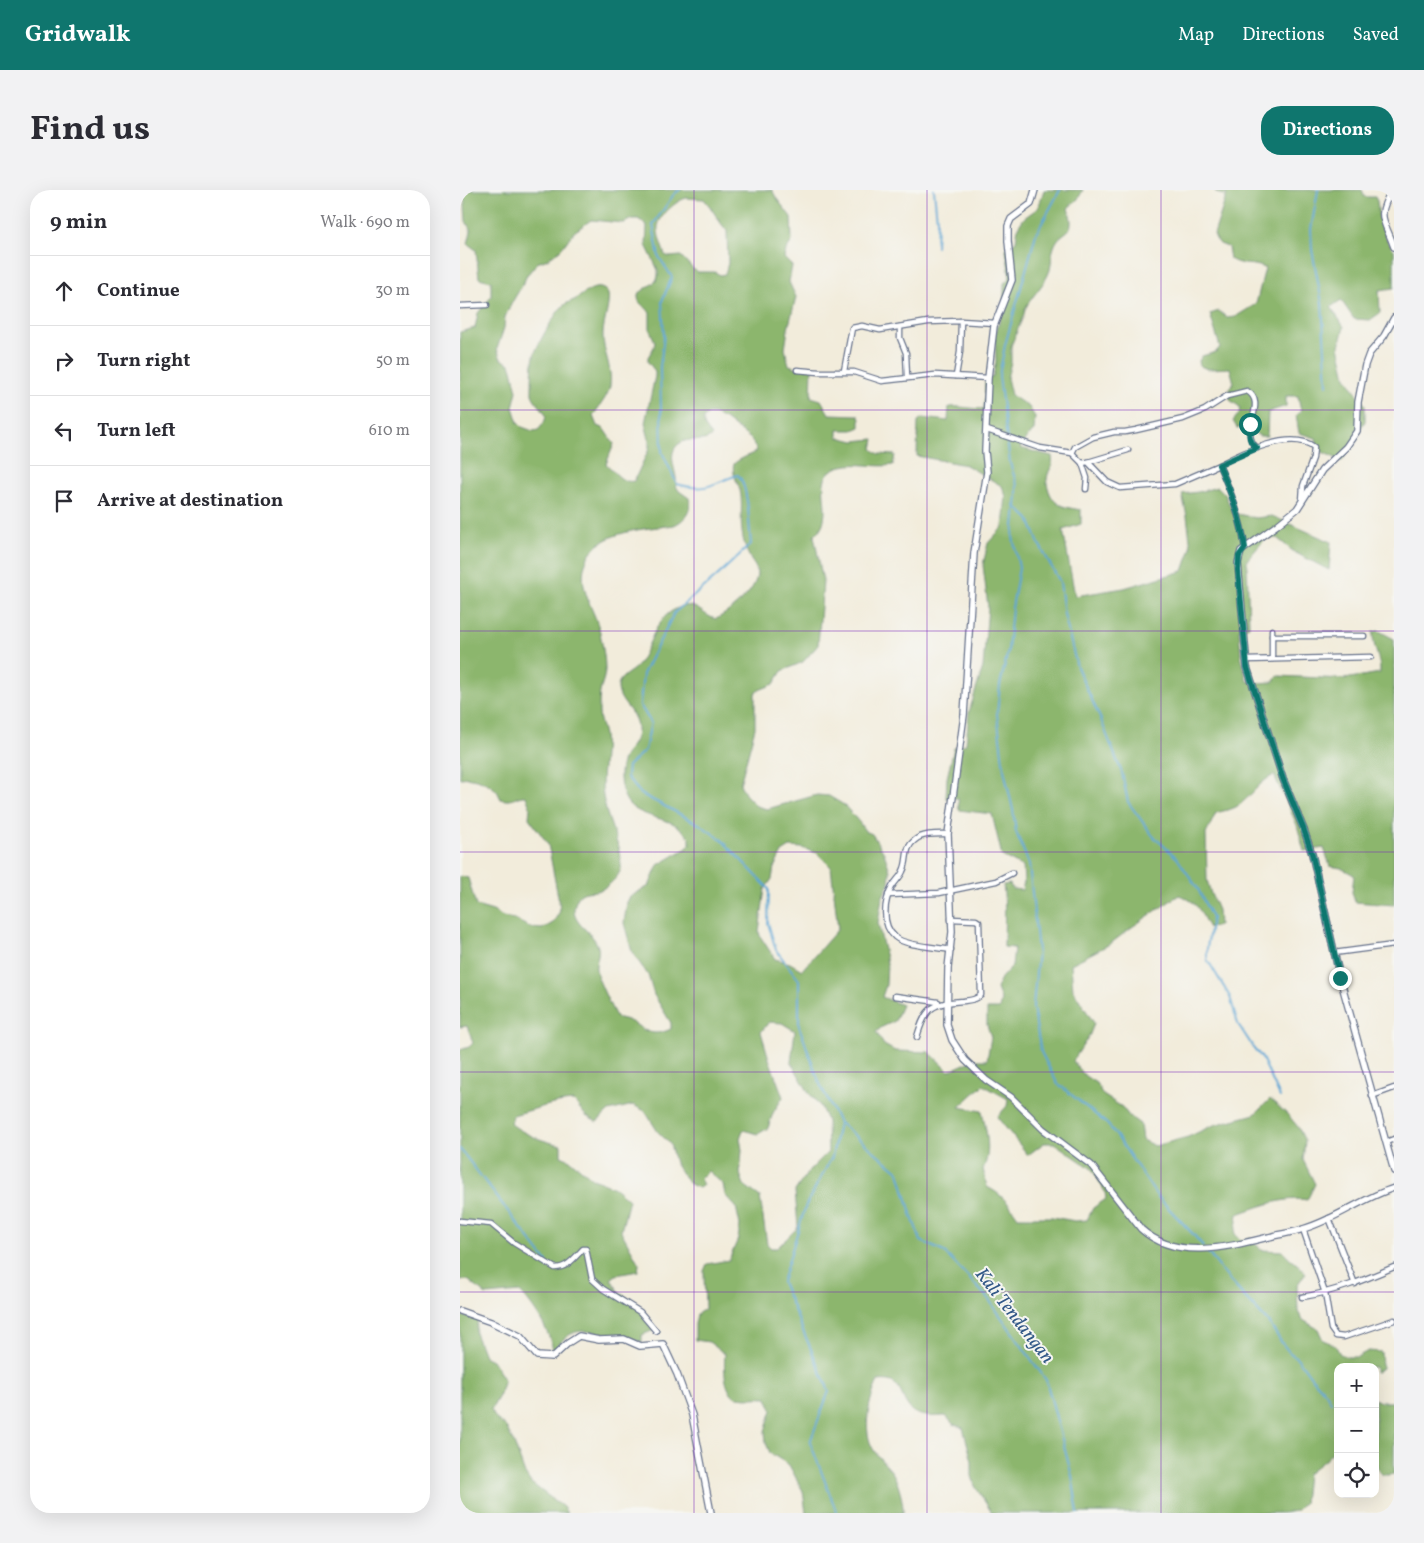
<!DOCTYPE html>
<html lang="en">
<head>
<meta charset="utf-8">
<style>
  :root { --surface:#fff; --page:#f2f2f3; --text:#2b2b33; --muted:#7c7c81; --line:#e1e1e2; --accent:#0f766e }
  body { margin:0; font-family:Vollkorn,serif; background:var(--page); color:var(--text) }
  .controls { position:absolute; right:15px; bottom:15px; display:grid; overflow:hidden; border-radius:10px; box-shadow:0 5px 20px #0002 }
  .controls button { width:45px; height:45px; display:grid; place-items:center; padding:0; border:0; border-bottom:1px solid var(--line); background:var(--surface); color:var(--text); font:25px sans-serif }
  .stop { position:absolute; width:15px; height:15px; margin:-11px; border:4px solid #0f766e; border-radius:50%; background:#fff }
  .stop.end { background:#0f766e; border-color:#fff; box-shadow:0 1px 5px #0008 }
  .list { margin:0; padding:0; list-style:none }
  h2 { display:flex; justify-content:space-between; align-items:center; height:65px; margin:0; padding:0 20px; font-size:21px }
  h2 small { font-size:16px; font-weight:400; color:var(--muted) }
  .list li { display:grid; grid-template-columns:32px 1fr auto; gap:15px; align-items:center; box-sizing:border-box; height:70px; padding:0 20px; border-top:1px solid var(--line) }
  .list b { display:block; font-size:19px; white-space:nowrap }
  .list em { font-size:16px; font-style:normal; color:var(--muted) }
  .icon { flex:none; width:28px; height:28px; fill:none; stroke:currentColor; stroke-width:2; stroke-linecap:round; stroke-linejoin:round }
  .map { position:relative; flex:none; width:934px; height:1323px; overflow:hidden; border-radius:20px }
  header { display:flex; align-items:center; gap:30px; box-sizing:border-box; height:70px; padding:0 25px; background:var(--accent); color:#fff }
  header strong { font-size:24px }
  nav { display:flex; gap:28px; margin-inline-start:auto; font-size:18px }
  .intro { display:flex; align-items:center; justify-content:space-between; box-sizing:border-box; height:120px; padding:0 30px }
  h1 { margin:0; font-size:35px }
  .button { padding:12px 22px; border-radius:20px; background:var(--accent); color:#fff; font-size:18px; font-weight:700 }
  main { display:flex; gap:30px; padding:0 30px }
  aside { flex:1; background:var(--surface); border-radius:20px; box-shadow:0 5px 20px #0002 }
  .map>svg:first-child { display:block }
  .forest { fill:#8cb66d; stroke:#547266; fill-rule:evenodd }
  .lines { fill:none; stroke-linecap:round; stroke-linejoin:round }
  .stream { stroke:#5fa7d6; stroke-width:2 }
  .minor-casing { stroke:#66718a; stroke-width:7 }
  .tertiary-casing { stroke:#66718a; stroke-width:8 }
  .minor { stroke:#fff; stroke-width:4.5 }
  .tertiary { stroke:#fff; stroke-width:5.5 }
  .route { stroke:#0f766e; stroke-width:6 }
  .grid { fill:none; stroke:#7b2cbf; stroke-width:1; stroke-opacity:0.55 }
  .labels { text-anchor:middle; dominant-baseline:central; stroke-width:4; stroke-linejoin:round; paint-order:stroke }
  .water-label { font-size:19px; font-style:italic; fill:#335988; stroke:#f6f6f2 }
</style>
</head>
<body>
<header>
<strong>Gridwalk</strong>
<nav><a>Map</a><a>Directions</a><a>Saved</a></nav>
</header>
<div class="intro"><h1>Find us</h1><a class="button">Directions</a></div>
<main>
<aside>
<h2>9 min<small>Walk · 690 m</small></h2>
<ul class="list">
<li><svg class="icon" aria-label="ahead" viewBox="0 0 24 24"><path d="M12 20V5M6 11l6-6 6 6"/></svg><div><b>Continue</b></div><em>30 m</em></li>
<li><svg class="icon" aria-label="right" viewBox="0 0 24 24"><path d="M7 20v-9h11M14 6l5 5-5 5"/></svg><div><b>Turn right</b></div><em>50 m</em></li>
<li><svg class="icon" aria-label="left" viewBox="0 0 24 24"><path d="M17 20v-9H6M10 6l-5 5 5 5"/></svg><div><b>Turn left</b></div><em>610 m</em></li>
<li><svg class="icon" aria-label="arrive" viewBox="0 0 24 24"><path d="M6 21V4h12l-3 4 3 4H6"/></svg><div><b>Arrive at destination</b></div></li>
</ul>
</aside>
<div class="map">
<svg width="934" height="1323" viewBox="0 0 934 1323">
  <rect width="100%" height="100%" fill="#f6f6f2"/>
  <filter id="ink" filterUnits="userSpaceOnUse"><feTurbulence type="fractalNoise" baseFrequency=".02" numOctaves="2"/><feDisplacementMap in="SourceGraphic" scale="10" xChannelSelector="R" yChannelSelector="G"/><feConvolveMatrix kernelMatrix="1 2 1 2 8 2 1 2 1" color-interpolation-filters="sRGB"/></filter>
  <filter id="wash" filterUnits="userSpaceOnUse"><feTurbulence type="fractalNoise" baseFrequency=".0096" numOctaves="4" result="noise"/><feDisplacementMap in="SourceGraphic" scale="20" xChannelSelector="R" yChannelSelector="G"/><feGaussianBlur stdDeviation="1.12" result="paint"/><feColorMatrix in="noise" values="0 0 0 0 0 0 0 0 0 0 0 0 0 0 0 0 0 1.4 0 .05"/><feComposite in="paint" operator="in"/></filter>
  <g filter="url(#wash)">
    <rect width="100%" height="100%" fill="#f2ecdb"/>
    <!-- forest -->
    <g class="forest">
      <path d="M4 0H312L317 9 331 27 332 51 326 60 324 68 332 76 329 92 336 107 328 139 325 159 329 175 338 178H352L351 207 361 210 369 224 398 225 400 229V237L393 240H378V247L394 251 414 249 412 259 419 264 435 265 433 275C416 278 399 272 382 276 352 283 369 310 364 329 363 336 359 341 354 346L363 391 358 455 343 472 322 481 314 494 299 500 295 503V538L280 594 285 604 296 616 307 619 357 605 369 606 384 615 399 632 405 641 412 644 424 663 430 681 429 694 422 708 418 733 427 773 426 795 422 807 442 815 435 831 422 837 416 842 424 855 435 861 469 862 489 881 513 870H527L531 847 527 835V819H539L541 809 537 799 541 788 552 776 554 758 544 757C544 736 546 715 543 695L550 694 552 699 562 700 564 692 563 677 542 666 532 624 499 620 498 608H486L487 588 494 558 506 554 509 522 523 477 528 417 523 375 528 353 543 337 546 306 542 296 506 275 457 266 458 231 462 228 488 231 489 217C502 216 511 219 524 219L525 192 533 186 536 171 535 146 544 116V93L550 88 546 59 556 51 558 37 564 28 578 18 584 0H623L618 9 608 18C618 48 601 37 594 57 591 64 592 72 590 80 585 95 572 105 565 119L564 124 551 156V172L547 188 551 205 569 217 575 227 574 241 566 248 560 258 592 266C594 278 588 279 587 289 586 293 588 297 589 301 595 317 605 317 621 320V334L603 340 615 406 664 398 723 381 731 358 727 326 722 304 738 302 758 297 765 304 773 323 796 328 812 326 871 352 869 380 834 362 817 348 805 349 787 370 789 436 779 440 781 465 787 491 799 493 813 492 818 486 884 489 920 483C921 469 912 456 913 442L919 441 934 449V715L895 712 892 702 894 685 881 678 870 676 864 658 844 661 837 635 814 585C798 592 791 608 776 617 770 620 762 621 756 623L746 644 747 690 751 704 758 720 759 735 749 738C739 721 740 713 719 705L672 737 650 754 611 774 613 800 634 833 630 844 613 871 625 886 636 893 643 905 662 917 669 926 680 934 682 950 695 956 728 947 754 935 795 924 810 909 828 925 838 937 845 951 843 970 855 994 847 1010C827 1006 797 1017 778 1024L775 1044 782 1051 791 1048 801 1060 823 1061C830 1070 839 1074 846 1083L837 1095 838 1122 843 1130 858 1139 863 1150 875 1155 880 1164 886 1167H897L908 1161 921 1162 922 1178 915 1183V1177H878V1256L867 1268 847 1284 844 1313 836 1321 822 1323H532L515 1296 512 1286V1271L503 1238 493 1234 486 1226C477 1226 463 1228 454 1222 438 1211 445 1187 418 1191 409 1209 402 1240 413 1259 418 1268 426 1274 432 1282 438 1291 444 1313 443 1323H346L343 1301 329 1275 310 1263 306 1253 305 1241 312 1220 307 1208C297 1207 288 1209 278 1207 263 1204 264 1176 265 1164L249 1152 235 1150V1134L237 1124 245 1119 244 1081 247 1074 269 1070 278 1049 280 1035 276 1017 265 1005 263 994 248 981 240 989 243 995 239 998 228 993 215 973 210 954 198 942 185 921 173 915 149 921 137 932 126 926 114 911C93 912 73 920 53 925L51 934C66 945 82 951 101 955V966L110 970 133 989 155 998 169 1010 161 1041 179 1074 178 1081 156 1085 151 1089 159 1102 178 1115 186 1131 194 1140 182 1145V1152C168 1148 126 1137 113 1143 104 1147 99 1154 93 1161 91 1143 73 1115 60 1102L26 1105 8 1090 0 1091V860L9 857 13 853 7 836 0 837V686L8 688 16 716 33 721 43 727 54 729 71 738 82 739 93 733 100 721 99 712 88 654 69 628 70 617 66 606C55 605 55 613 41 609 39 606 38 601 35 599 26 591 12 586 0 588V142L15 138 18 123 31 107V91L19 88 16 60 8 54 11 41 6 31ZM226 8 244 9C253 19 258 31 267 41L268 73 265 84 260 85 255 82H238L233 79 221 66 210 67 205 65C202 56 197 45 198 36 200 25 216 11 226 8ZM173 29H178L187 35 186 55 198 80V86L196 91 178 104C177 116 185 114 190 123V140L195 152 194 157 188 167V172L195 181V186L185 233 189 249V259L174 291C161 294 155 281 146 274L154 254 143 238 137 236 133 226C139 216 148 207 150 196 153 177 142 161 143 143 143 134 152 108 147 102 137 91 124 104 116 109 110 112 105 113 100 119 93 128 77 154 74 166 72 173 72 195 72 204 77 219 96 222 78 240L73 241 62 237 58 233 53 217 57 201 52 180 50 174 41 169 37 159 44 138 45 127 51 114 63 94 67 85 77 73 88 69 101 59 114 42 131 30 163 33ZM249 224H254L265 229 283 243 291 249 297 261C292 264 275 271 274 274 271 282 278 293 280 300 283 314 280 328 282 342 283 350 286 361 290 368 291 371 294 374 296 378 303 397 270 422 256 429 245 427 236 413 225 416 194 422 193 455 177 476 171 483 157 487 158 498 159 515 179 522 177 542 176 552 170 558 165 565 157 579 159 600 168 613 176 624 200 628 212 633 219 636 225 643 230 648V654L227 658 198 675 189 696 170 707 167 712 164 733 172 762 188 785 194 805 211 833V839C183 852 180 829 157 828 153 822 136 786 136 780 135 772 140 764 138 757 133 739 105 733 117 709 122 699 132 703 140 700 149 696 162 685 161 675 160 651 146 629 143 606 140 586 146 565 144 545 143 538 139 531 139 523 139 515 139 505 141 497 143 491 145 485 145 479 145 469 143 458 141 448 138 422 114 398 127 369 139 340 187 339 214 335 226 330 232 320 229 308L219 301 216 296C219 282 203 262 222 252 232 247 243 254 252 246 247 239 242 236 244 227ZM330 657 342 658 357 663 371 677 378 739 342 780 330 773 315 769 300 746 299 741 305 699 312 689 314 678 322 662ZM309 832 322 833 335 841 331 872 349 903 361 917 367 931 368 962 348 982 335 1001 338 1037 317 1058H311L307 1054 300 1007 284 995 280 984 282 960 280 948 283 940 298 944 308 938 313 923 323 907 309 869 301 842ZM523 895 548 909 547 916 537 927 568 965 584 953H594L632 979 645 1002 646 1009 633 1018 627 1030 615 1031 592 1027H558C549 1014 542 1004 527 997L523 979C532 961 526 940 522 921L499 917Z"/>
      <path d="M755 0H902L905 7H915L917 11 919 28 927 50 934 60V98L919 100 920 123 910 130 894 129 881 110 871 117 884 137 879 156 886 187 905 215V231L882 271 858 260 856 248 839 243 836 225 841 221 838 206H826V216L808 222 807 246H799L787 236 777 238 773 231 779 224 780 217 770 210 769 199 774 193 770 178 748 179 740 176 739 171 742 166 756 162 760 157 750 124 759 121 767 128 775 127 796 114 805 78C792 72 782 77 770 69L768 57 760 54 756 49 754 44 767 4 764 5 756 3Z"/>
      <path d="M0 1125 18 1130 15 1143 24 1166 32 1170 44 1189 39 1206 31 1220 36 1229 46 1237 54 1253 65 1284 71 1293 103 1317 107 1323H0Z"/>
      <path d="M915 1209 920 1212H934V1284C928 1285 925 1286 920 1283L915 1270Z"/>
    </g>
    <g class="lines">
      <!-- stream -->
      <g class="stream">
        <path d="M220 0 214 4 193 35 199 67 212 87 202 111 204 146 200 177 202 262 217 294C249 303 251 293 278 285 289 296 289 338 291 354L256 387 214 423 183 484 180 515 191 533 185 560 168 576 167 587 181 604 239 634 262 650 309 699 308 733 316 760 339 790V836L360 894 379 933 372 967 346 1015 322 1092 369 1201 350 1252 377 1323"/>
        <path d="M474 0 477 30 476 57"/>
        <path d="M600 0 576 44 545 155 539 186 550 273 557 295V305L553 347 559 378 552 418 548 461 540 495 537 524 544 580 553 620 556 642 569 674 578 761 573 817 581 862 597 893 647 934 654 942 697 1006 733 1044 743 1056"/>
        <path d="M858 0 851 39 852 60 862 113 867 195"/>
        <path d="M555 316 569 329 579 354 600 392 604 424 617 477 641 530 662 583 668 612 693 646 717 668 738 699 752 728 747 758V769L770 807 778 834 793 857 802 868 820 907"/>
        <path d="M380 933 439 982 452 1027 461 1051 484 1062 527 1107 586 1190 612 1286 618 1323"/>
        <path d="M0 959 87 1072"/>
        <path d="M746 1060 770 1091 809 1133 822 1153 829 1162 838 1169 851 1187 866 1203 871 1212"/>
      </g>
    </g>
  </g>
  <g filter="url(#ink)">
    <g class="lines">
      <!-- minor casing -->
      <g class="minor-casing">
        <g id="minor">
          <path d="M0 116 27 115"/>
          <path d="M440 137V148L446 163 447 187"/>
          <path d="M337 180 359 182H394L422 191 475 185 528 188"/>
          <path d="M384 181 392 138 402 136 420 140 468 132 501 131 535 133"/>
          <path d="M496 186 500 162 501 131"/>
          <path d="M527 240 580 258 612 263 622 273 628 272 647 292 660 298 715 294 759 275C771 302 781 328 785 358"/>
          <path d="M612 263 615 257 633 247 654 242H665L676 240 723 229 745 220 767 206 787 201C809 213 777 242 797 258"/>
          <path d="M628 272 668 260"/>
          <path d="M622 273 627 288 626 299"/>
          <path d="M759 275C781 263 832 239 854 257L853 268 843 296 842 311"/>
          <path d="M812 440V469"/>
          <path d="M812 446H904"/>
          <path d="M786 470 911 467"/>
          <path d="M488 644C478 644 463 643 455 650 443 659 449 670 443 681 441 687 435 691 432 697 424 711 421 735 435 747 445 756 477 757 491 760"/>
          <path d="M428 705 479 703 536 691 552 683"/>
          <path d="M874 763 934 755"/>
          <path d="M435 806 478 812"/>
          <path d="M457 847C466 816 473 813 503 811 511 810 515 810 521 805L519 732 516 730 491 729"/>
          <path d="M912 906 934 898"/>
          <path d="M926 952 934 949"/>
          <path d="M869 1028 895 1094"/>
          <path d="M0 1031 31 1034 54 1053 95 1078C108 1078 115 1067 123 1059H126L132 1089 143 1099 180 1122 196 1141"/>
          <path d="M843 1039 865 1103 871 1139 876 1146 884 1147 934 1130"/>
          <path d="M842 1107C875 1102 904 1090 934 1077"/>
        </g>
      </g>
      <!-- tertiary casing -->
      <g class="tertiary-casing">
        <g id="tertiary">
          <path d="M575 0 571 14 551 29 548 36V51L552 90 534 136 528 188 525 261 527 282 514 363 504 525 488 644 492 742 488 778 487 835 492 850 505 870 526 890 551 907 583 939 631 975 681 1039C716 1071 768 1057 809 1047 820 1044 832 1043 843 1039 875 1030 902 1008 934 998"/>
          <path d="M932 0C915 28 925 30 934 57"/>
          <path d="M934 128 924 146 909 164 905 175 898 212 897 241 886 257 862 280 837 319 817 335 781 361 778 373 787 477 823 589 844 640 852 664 880 788 934 981"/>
          <path d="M0 1121 31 1132 60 1146 77 1166 93 1167 108 1153 119 1146 139 1150 164 1149 180 1156 203 1154 217 1184 232 1225 251 1323"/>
        </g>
      </g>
      <!-- minor -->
      <use href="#minor" class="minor"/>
      <!-- tertiary -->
      <use href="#tertiary" class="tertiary"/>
    </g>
  </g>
  <g class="lines" filter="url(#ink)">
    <!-- route -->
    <path class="route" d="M790 234C789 245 788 251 797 258L759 275C771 302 781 328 785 358L779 366 778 380 787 477 823 589 844 640 852 664 880 788"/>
  </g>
  <!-- grid -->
  <path class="grid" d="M234 0V1323M467 0V1323M701 0V1323M0 220H934M0 441H934M0 662H934M0 882H934M0 1102H934"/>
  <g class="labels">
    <!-- water labels -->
    <g class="water-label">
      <text transform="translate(554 1126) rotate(52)">Kali Tendangan</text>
    </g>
  </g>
</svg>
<div class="controls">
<button>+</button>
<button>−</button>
<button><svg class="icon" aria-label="locate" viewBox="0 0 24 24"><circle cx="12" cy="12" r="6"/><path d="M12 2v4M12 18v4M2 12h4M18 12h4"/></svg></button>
</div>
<div class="stop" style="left:790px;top:234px"></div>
<div class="stop end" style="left:880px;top:788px"></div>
</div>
</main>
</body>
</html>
